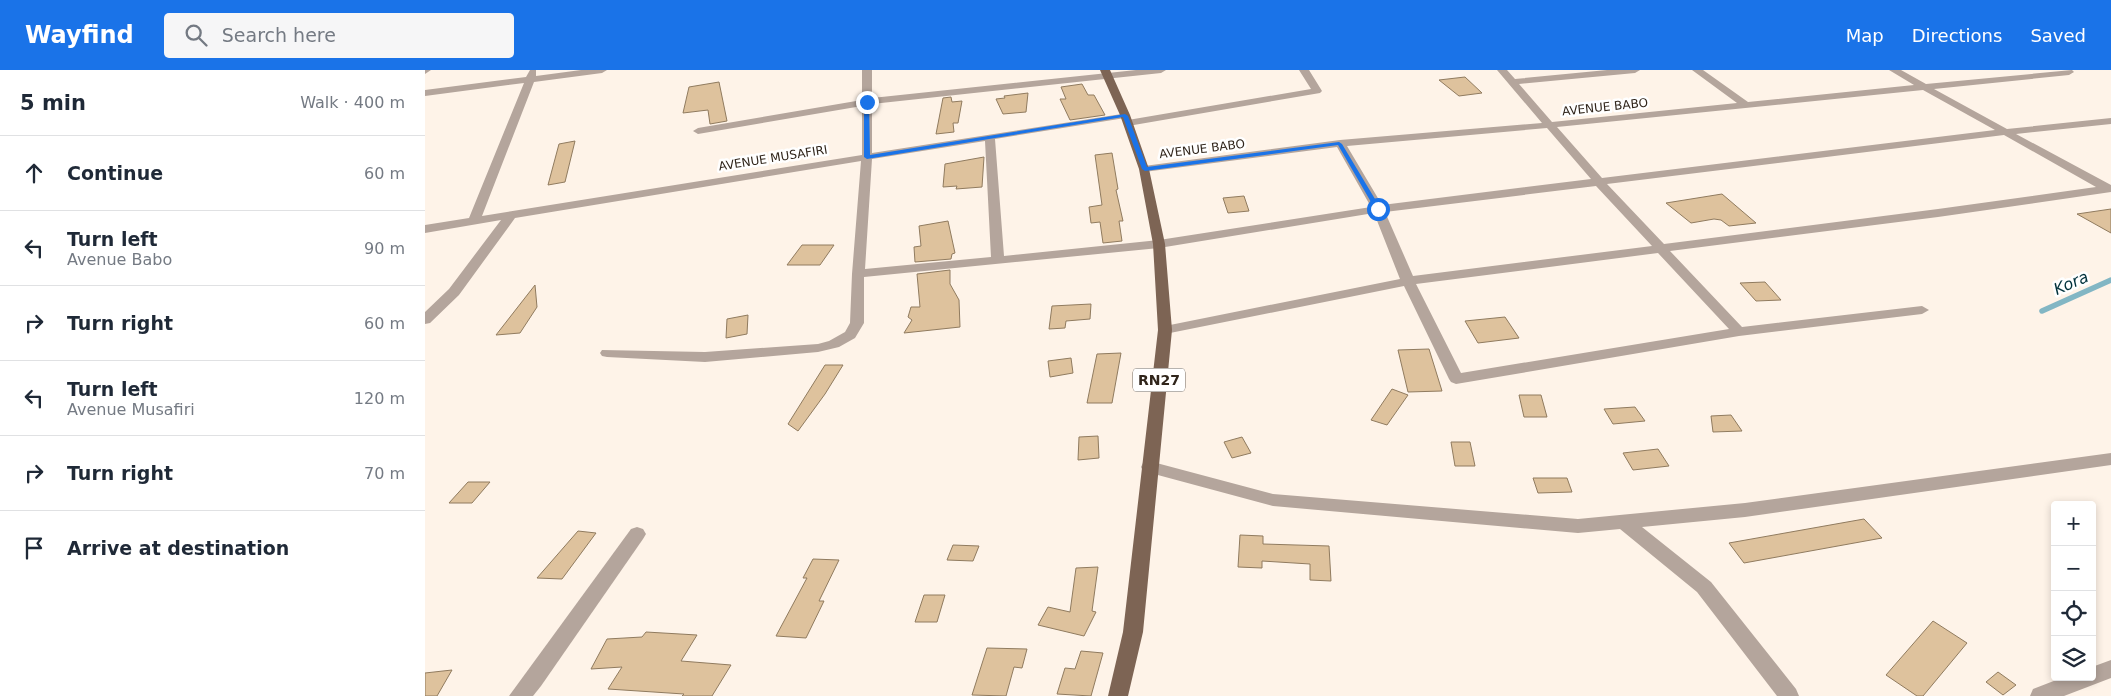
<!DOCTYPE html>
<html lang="en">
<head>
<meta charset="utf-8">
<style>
  :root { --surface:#fff; --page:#f6f6f7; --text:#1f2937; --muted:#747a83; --line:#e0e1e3; --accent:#1a73e8 }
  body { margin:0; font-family:"DejaVu Sans",sans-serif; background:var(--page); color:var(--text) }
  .controls { position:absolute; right:15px; bottom:15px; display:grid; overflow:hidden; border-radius:5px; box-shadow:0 2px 8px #0003 }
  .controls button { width:45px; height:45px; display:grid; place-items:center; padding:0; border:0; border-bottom:1px solid var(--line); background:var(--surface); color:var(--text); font:25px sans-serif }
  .stop { position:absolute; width:15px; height:15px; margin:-11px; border:4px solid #1a73e8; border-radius:50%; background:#fff }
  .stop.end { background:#1a73e8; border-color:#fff; box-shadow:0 1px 5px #0008 }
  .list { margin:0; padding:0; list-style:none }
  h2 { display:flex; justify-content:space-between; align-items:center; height:65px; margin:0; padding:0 20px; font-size:21px }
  h2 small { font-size:16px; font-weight:400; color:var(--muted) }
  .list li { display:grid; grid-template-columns:32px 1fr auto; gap:15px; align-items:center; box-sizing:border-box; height:75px; padding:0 20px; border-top:1px solid var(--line) }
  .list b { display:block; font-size:19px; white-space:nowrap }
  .list p { margin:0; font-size:16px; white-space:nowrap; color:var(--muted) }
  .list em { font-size:16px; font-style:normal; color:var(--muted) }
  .icon { flex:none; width:28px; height:28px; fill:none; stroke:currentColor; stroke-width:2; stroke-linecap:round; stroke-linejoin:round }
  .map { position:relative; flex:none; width:1686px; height:626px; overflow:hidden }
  header { display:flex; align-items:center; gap:30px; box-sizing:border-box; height:70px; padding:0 25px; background:var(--accent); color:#fff }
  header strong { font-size:24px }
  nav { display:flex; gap:28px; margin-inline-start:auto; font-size:18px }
  .search { width:350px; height:45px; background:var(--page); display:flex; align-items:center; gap:12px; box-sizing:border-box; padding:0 18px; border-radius:5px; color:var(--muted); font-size:19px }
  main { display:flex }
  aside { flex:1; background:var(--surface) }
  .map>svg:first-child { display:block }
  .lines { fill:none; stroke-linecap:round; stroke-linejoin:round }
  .stream { stroke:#82b6c4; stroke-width:5.5 }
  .building { fill:#dec29d; stroke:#907b5f }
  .minor { fill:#b4a59c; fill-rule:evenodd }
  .major { fill:#7d6454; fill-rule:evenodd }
  .route { fill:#1a73e8 }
  .labels { text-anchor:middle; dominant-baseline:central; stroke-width:5; stroke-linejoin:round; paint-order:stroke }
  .far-street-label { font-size:12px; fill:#30251b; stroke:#fff }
  .shield { fill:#fff; stroke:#6e665f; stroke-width:1 }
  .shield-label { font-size:14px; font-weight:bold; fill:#30251b }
  .water-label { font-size:16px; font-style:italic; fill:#00313b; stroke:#fff }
</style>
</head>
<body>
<header>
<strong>Wayfind</strong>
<div class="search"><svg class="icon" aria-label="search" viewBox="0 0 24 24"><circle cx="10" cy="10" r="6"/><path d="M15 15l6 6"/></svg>Search here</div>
<nav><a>Map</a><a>Directions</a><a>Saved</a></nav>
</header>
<main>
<aside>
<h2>5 min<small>Walk · 400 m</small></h2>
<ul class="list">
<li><svg class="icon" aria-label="ahead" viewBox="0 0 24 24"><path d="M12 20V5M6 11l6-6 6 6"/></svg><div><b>Continue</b></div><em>60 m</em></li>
<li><svg class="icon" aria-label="left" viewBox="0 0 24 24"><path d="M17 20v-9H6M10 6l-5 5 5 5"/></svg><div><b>Turn left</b><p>Avenue Babo</p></div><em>90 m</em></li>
<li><svg class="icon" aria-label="right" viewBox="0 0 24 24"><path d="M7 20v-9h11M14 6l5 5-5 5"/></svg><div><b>Turn right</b></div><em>60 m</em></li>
<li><svg class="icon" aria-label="left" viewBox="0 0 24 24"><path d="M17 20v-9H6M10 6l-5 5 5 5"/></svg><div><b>Turn left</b><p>Avenue Musafiri</p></div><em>120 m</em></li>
<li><svg class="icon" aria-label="right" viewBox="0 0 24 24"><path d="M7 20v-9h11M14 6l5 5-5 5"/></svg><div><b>Turn right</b></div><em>70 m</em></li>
<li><svg class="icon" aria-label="arrive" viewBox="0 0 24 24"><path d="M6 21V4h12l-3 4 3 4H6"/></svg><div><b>Arrive at destination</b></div></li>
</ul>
</aside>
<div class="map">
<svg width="1686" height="626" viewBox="0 0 1686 626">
  <rect width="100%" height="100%" fill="#fef3e8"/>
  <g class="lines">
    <!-- stream -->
    <path class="stream" d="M1617 241 1686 210"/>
  </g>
  <!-- building -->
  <g class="building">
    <path d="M1040 7 1057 23 1034 26 1014 10Z"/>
    <path d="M294 12 302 51 285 54 283 40 258 43 264 17Z"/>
    <path d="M657 14 663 25H669L680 45 645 50 635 29H641L636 17Z"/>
    <path d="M603 23 601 42 578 44 571 29 580 28 579 26Z"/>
    <path d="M526 27 527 32 537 31 533 53H528L529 62 511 64 518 28Z"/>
    <path d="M150 71 140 112 123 115 134 74Z"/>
    <path d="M687 83 693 119 691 120 698 151H694L697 171 678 173 675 152 666 153 664 137 677 135 670 85Z"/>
    <path d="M559 87 557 117 531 119 532 116 518 117 520 94Z"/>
    <path d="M1297 124 1331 153 1304 156 1296 150 1289 149 1266 153 1241 133Z"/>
    <path d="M819 126 824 141 803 143 798 128Z"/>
    <path d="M1686 139V163L1652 144Z"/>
    <path d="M523 151 530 183 527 184 526 189 490 192 489 177 496 176 494 156Z"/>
    <path d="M377 175H409L395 195H362Z"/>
    <path d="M525 200V214L534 230 535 257 479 263 487 250 483 247 486 237H495L492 204Z"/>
    <path d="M1340 212 1356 230 1331 231 1315 213Z"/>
    <path d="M110 215 112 237 95 263 71 265Z"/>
    <path d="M666 234 665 249 641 251 640 258 624 259 627 236Z"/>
    <path d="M323 245 322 264 301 268 302 249Z"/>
    <path d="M1080 247 1094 268 1053 273 1040 251Z"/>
    <path d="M1004 279 1017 321 983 322 973 280Z"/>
    <path d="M696 283 687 333H662L672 284Z"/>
    <path d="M646 288 648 303 625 307 623 291Z"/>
    <path d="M400 295H418L400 324 373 361 363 354Z"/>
    <path d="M967 319 983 325 962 355 946 350Z"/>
    <path d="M1094 325H1116L1122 347H1099Z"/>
    <path d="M1210 337 1220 351 1188 354 1179 339Z"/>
    <path d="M1306 345 1317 361 1288 362 1286 346Z"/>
    <path d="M673 366 674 388 653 390 654 367Z"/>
    <path d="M817 367 826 383 807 388 799 372Z"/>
    <path d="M1026 372H1045L1050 396H1030Z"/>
    <path d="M1233 379 1244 396 1208 400 1198 383Z"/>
    <path d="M1108 408H1142L1147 422 1113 423Z"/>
    <path d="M43 412H65L47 433H24Z"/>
    <path d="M1439 449 1457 468 1319 493 1304 473Z"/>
    <path d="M153 461 171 463 137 509 112 508Z"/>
    <path d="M815 465 838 466V474L904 476 906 511 885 510V494L837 491V498L813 497Z"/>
    <path d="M528 475 554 476 548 491 522 490Z"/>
    <path d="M388 489 414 490 394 531H399L381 568 351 566 382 508H378Z"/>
    <path d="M673 497 667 541 671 542 659 566 613 555 623 537 645 542 651 498Z"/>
    <path d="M499 525H520L512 552H490Z"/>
    <path d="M1508 551 1542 573 1498 626H1492L1461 605Z"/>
    <path d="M221 562 272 565 256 591 306 595 287 626H257L259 624 183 619 197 597 166 599 182 569 217 567Z"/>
    <path d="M562 578 602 579 597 598 589 597 581 626 547 625Z"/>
    <path d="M656 581 678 583 666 626 632 624 640 598 650 599Z"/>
    <path d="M27 600 12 626H0V603Z"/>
    <path d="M1573 602 1591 615 1578 625 1561 612Z"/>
  </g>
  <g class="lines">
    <!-- minor -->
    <g class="minor">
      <path d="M0 0H6L0 4Z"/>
      <path d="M105 0H111V6L156 0H182L177 3 109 12 57 146 437 85V36L273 64 268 61 273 58 437 30V0H447V28L711 0H741L736 3 447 34V83L703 43V47L700 48 570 69 579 186 734 170 946 137 912 77 719 102 714 99 719 96 915 70 1117 53 1072 0H1082L1090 9 1182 0H1215L1210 3 1094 14 1127 52 1312 33 1267 0H1278L1323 32 1489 15 1464 0H1476L1501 14 1647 0 1649 2 1644 5 1509 19 1582 59 1686 48V54L1591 64 1686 115V122L1513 147 1245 181 1317 257 1497 236 1504 240 1497 244 1314 266 1031 314 1026 312 1024 309 979 216 740 264 733 260 740 256 975 209 949 143 734 178 439 207V253L430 268 414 277 393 282 280 292 182 287 177 286 175 283 177 280 280 282 393 274 404 271 420 262 425 253 427 204 436 91 90 148 34 225 5 253 0 254V242L24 219 76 150 0 163V155L44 148 99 13 0 26V20L101 7ZM1498 20 1570 60 1177 108 1132 57ZM1122 58 1166 109 957 135 922 76ZM1579 65 1671 117 1513 139 1239 174 1182 114ZM560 71 566 187 440 199 447 89ZM1171 116 1227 176 988 206 960 142ZM1233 183 1304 259 1036 303 991 214Z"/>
      <path d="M874 0H884L897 21 895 23 703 56 698 53 703 50 886 19Z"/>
      <path d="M1686 383V395L1320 447 1217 457 1286 512 1371 619 1374 626H1352L1272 522 1195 459 1153 463 848 436 718 401 716 397 718 393 724 391 848 424 1153 449 1320 433Z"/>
      <path d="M212 457 218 459 221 464 218 469 116 616 108 626H84L206 459Z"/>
      <path d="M1686 590V608L1639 626H1605L1608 619 1639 607H1667V597Z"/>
    </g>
    <!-- major -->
    <path class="major" d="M675 0H685L705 45 724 99 740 174 747 260 718 562 703 626H683L698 562 733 260 728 174 714 99 695 45Z"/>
  </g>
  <!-- route -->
  <path class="route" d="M442 31 444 32 445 85 700 44 703 46 722 97 914 72 917 74 956 139 953 141 950 139 913 75 720 101 717 99 698 47 442 89 439 87V32Z"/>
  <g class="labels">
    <!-- far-street labels -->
    <g class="far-street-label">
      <text transform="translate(1180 37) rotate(-6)">AVENUE BABO</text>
      <text transform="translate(777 79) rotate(-7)">AVENUE BABO</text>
      <text transform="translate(348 88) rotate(-9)">AVENUE MUSAFIRI</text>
    </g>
    <!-- shield labels -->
    <rect class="shield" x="708" y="298.5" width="52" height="23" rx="4"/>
    <g class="shield-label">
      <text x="734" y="310">RN27</text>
    </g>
    <!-- water labels -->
    <g class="water-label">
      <text transform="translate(1646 213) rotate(-24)">Kora</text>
    </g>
  </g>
</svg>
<div class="controls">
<button>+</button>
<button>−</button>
<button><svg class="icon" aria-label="locate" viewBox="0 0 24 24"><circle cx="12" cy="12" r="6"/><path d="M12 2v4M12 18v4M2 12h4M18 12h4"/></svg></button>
<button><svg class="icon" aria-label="layers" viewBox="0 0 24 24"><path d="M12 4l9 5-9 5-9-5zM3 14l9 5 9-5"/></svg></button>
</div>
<div class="stop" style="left:953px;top:139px"></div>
<div class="stop end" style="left:442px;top:32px"></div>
</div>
</main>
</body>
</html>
